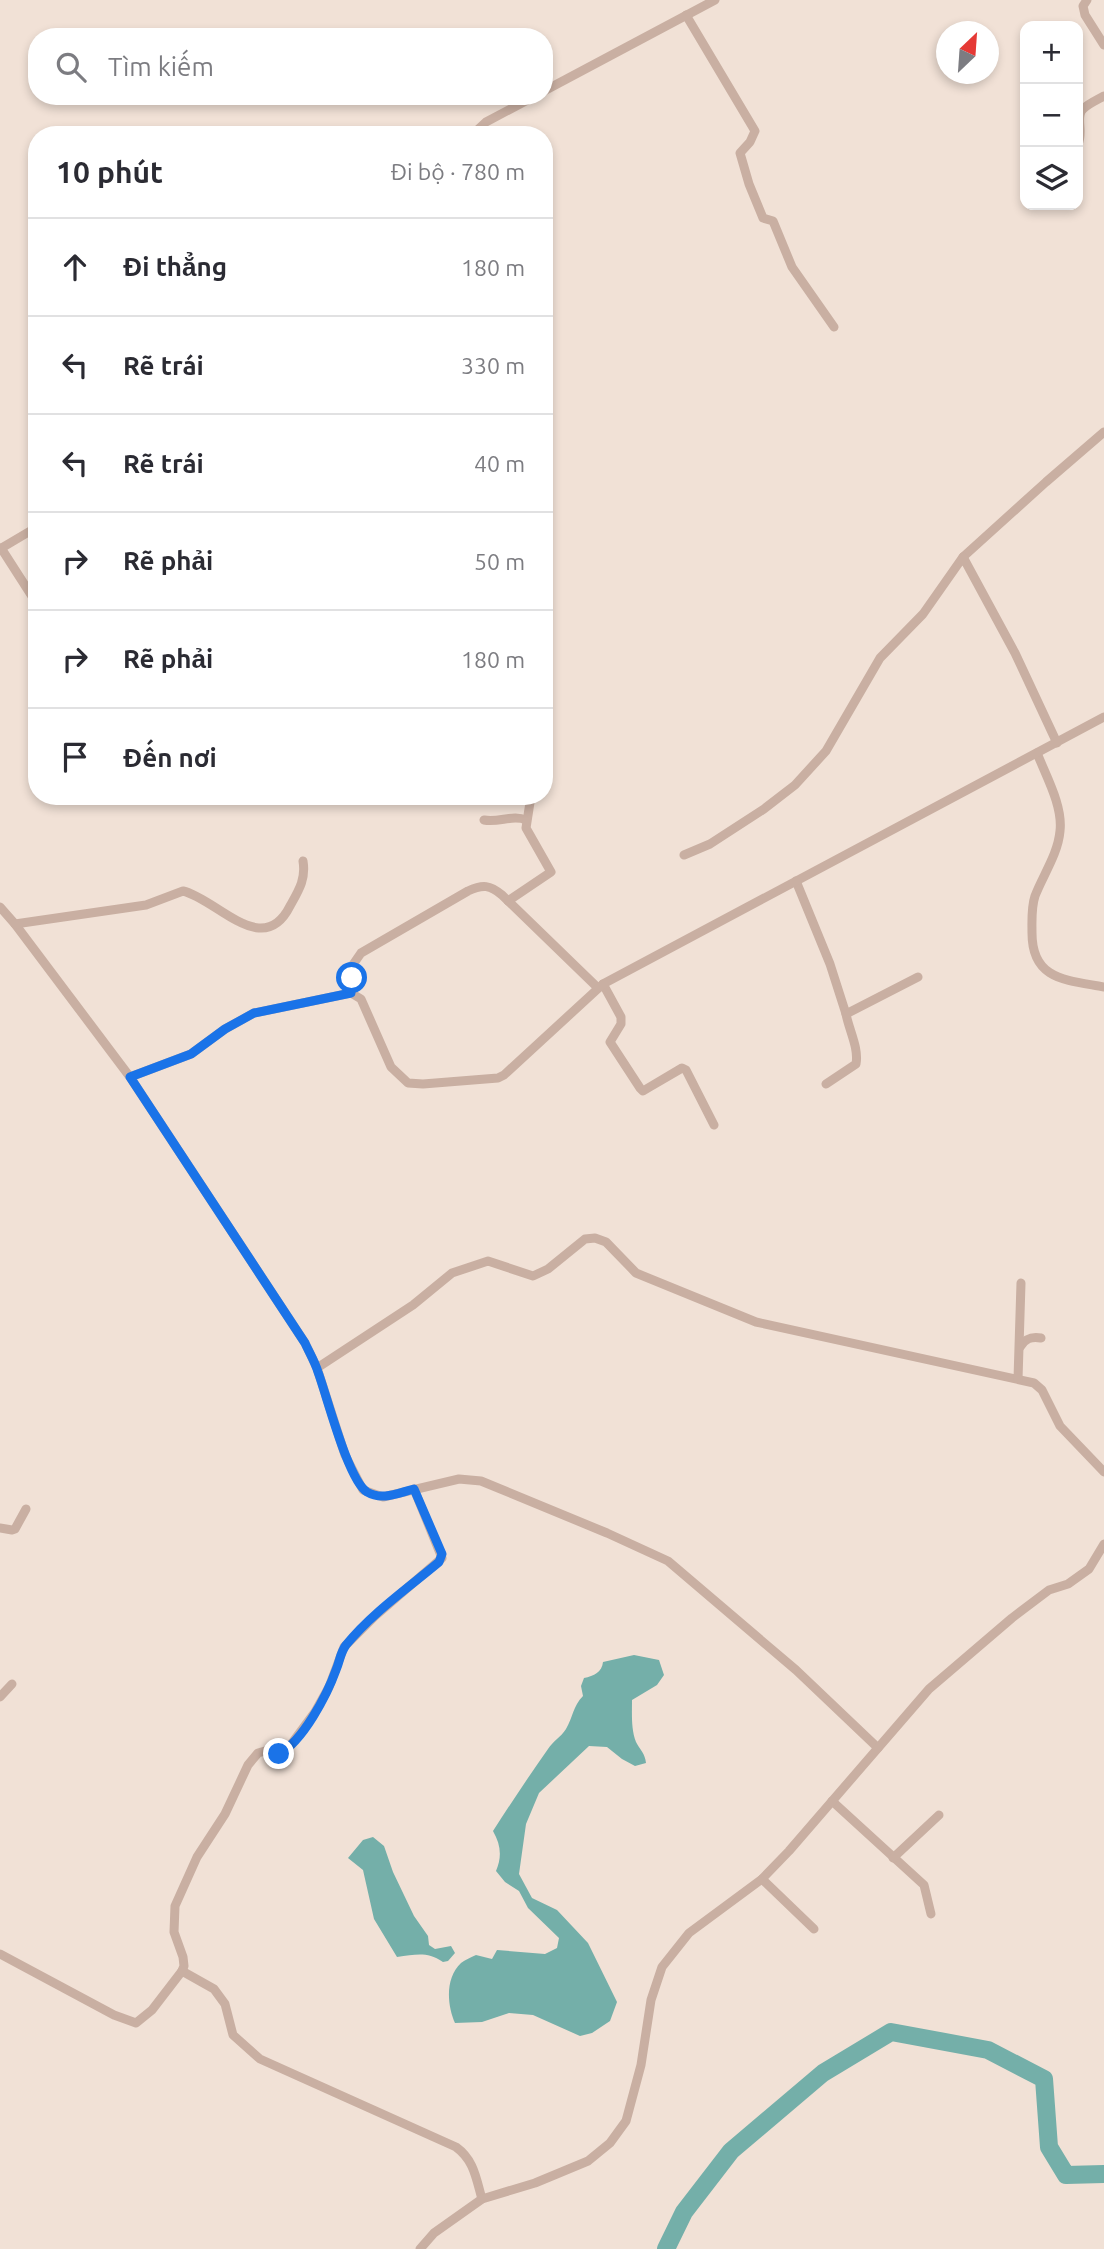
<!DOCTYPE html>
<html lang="vi">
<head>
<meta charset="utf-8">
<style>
  :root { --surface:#fff; --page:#f2f2f3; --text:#2b2b33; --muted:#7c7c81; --line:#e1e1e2 }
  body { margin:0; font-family:Ubuntu,sans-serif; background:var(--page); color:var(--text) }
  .controls { position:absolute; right:21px; top:21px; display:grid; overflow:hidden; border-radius:14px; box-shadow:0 4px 10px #0003 }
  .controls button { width:63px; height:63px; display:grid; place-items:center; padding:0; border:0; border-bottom:2px solid var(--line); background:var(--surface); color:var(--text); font:35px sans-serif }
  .compass { position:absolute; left:936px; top:21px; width:63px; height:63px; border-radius:50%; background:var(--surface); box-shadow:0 4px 10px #0003; rotate:25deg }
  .stop { position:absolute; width:21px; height:21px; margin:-16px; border:5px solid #1a73e8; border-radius:50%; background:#fff }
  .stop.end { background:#1a73e8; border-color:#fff; box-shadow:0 2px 7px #0008 }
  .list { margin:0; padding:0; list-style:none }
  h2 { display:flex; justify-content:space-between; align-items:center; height:91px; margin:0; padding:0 28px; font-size:30px }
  h2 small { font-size:23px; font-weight:400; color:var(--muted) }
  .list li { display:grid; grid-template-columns:46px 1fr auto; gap:21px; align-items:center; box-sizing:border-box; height:98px; padding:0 28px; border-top:2px solid var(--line) }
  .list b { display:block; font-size:26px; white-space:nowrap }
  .list em { font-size:23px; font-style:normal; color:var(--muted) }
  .icon { flex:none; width:38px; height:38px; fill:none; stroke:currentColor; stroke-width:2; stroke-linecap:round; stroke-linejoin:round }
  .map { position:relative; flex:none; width:1104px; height:2249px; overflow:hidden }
  .search { position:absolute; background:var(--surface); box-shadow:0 4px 10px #0003; left:28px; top:28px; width:525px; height:77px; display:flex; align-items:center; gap:18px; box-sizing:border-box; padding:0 24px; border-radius:28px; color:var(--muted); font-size:26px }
  .panel { position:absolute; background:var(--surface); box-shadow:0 4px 10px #0003; left:28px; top:126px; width:525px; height:679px; border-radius:28px }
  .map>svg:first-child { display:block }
  .water { fill:#74afa9 }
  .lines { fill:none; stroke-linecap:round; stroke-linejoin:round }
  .river { stroke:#74afa9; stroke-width:18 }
  .minor { stroke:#c9afa2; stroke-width:9 }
  .route { stroke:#1a73e8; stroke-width:9 }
</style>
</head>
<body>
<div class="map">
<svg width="1104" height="2249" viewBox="0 0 1104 2249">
  <rect width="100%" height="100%" fill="#f1e1d6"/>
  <!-- water -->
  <g class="water">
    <path d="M634 1655 659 1660 664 1675 657 1685 632 1700C632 1714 631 1729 636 1742 640 1750 645 1753 646 1763L635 1766 622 1759 607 1747 589 1746 539 1793 526 1824 519 1874 532 1898 557 1910 588 1943 617 2002 610 2021 592 2033 580 2036 533 2015 509 2013 482 2022 455 2023C447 2005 445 1978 461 1963 465 1960 471 1957 476 1955L492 1959 497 1950 545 1954 557 1948 559 1938 528 1908 519 1891 505 1882 496 1871C502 1857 501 1845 493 1831 511 1803 529 1776 548 1749 553 1741 561 1737 566 1729 573 1717 573 1706 583 1696L581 1686 584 1678C594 1676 602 1672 603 1662Z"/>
    <path d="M373 1837 384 1846 393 1872 414 1916 428 1936 429 1945 435 1949 451 1946 455 1953 448 1961 443 1962C426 1951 416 1955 397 1957L374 1919 363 1870 348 1858 363 1840Z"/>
  </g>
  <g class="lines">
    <!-- river -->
    <path class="river" d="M666 2249 684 2212 731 2151 823 2073 891 2032 988 2050 1044 2079 1049 2147 1066 2175 1104 2174"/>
    <!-- minor -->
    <g class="minor">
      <path d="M1087 0 1083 6 1085 15 1104 45"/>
      <path d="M686 15 755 131 750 142 740 153 749 184 763 218 773 221 792 267 834 327"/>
      <path d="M544 91 715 0"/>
      <path d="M472 135 486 122 535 96"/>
      <path d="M1078 144C1084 132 1075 116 1083 109 1088 104 1097 100 1104 96"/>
      <path d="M1 548 37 604"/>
      <path d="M0 549 37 527"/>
      <path d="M963 557 1046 482 1104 432"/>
      <path d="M1037 753C1046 776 1063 806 1060 831 1058 854 1043 875 1035 896 1031 908 1032 921 1032 933 1032 980 1066 980 1104 987"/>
      <path d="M484 820C499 823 513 814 526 820"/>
      <path d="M684 855 710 844 764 809 795 785 826 751 880 658 923 614 963 557 1015 653 1057 743"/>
      <path d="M796 881 830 964 846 1014 918 977"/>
      <path d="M508 901 551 872 526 828 531 796"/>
      <path d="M0 907 15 924 130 1077 305 1343 317 1368 345 1455 363 1490 383 1497 459 1479 481 1481 607 1533 668 1561 796 1670 878 1748"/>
      <path d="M15 924 146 905 183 891C217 899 263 960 290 906 299 890 306 879 303 861"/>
      <path d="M603 984 621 1017V1024L610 1042 640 1088 643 1091 648 1088 682 1068 686 1070 714 1125"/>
      <path d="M351 993 352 966 361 953 468 891C483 884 490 885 502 895L598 988"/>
      <path d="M130 1077 191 1054 225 1029 254 1013 351 993 361 999 391 1067 408 1083 423 1084 498 1078 504 1075 603 984 1104 717"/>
      <path d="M826 1084 856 1064C859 1048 849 1030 846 1014"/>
      <path d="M1020 1347C1025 1339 1031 1336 1041 1338"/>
      <path d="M317 1368 413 1305 452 1273 488 1261 533 1276 548 1269 585 1239 595 1238 606 1242 636 1273 756 1322 1034 1383 1042 1390 1060 1426 1104 1472"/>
      <path d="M1018 1379 1021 1283"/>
      <path d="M0 1528 12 1530 15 1529 26 1509"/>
      <path d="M0 1697 12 1684"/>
      <path d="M832 1801 924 1885 931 1914"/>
      <path d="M893 1858 939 1815"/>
      <path d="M762 1879 814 1929"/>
      <path d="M0 1954 114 2015 136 2023 152 2010 182 1971 214 1989 225 2004 233 2035 260 2059 456 2147C474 2160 476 2178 482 2199"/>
      <path d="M182 1971 184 1966 183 1957 174 1932 175 1906 197 1857 225 1814 248 1765 258 1753 265 1751 279 1754 287 1750 315 1712 329 1687 344 1647 375 1616 442 1558 414 1489"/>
      <path d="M420 2249 434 2233 482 2199 535 2183 588 2161 610 2143 626 2121 641 2065 651 2000 662 1967 689 1933 762 1879 789 1851 929 1689 1012 1618 1049 1590 1068 1584 1089 1569 1104 1544"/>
    </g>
  </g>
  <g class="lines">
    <!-- route -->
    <path class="route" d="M279 1754C303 1741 327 1695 336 1670 340 1661 340 1653 346 1645 372 1613 408 1588 439 1562L442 1554 414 1489C398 1493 382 1501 367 1492 348 1480 327 1396 318 1372 315 1362 309 1352 305 1343L130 1077 191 1054 225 1029 254 1013 351 993 352 978"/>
  </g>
</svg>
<div class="controls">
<button>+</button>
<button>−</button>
<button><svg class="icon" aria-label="layers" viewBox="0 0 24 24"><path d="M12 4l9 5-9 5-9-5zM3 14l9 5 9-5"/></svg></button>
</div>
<svg class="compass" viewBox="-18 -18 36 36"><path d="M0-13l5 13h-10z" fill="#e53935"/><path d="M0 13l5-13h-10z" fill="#7c7c81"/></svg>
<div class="stop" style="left:352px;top:978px"></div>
<div class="stop end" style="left:279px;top:1754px"></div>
<div class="search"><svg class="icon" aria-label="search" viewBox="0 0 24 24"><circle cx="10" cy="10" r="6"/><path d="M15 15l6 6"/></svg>Tìm kiếm</div>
<section class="panel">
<h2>10 phút<small>Đi bộ · 780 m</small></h2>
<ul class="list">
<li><svg class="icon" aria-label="ahead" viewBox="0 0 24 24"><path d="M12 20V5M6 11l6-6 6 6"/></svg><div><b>Đi thẳng</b></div><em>180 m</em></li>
<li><svg class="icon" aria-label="left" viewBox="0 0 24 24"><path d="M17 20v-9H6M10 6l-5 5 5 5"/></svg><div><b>Rẽ trái</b></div><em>330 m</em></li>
<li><svg class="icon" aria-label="left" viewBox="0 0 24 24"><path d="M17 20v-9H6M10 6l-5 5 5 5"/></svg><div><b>Rẽ trái</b></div><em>40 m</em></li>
<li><svg class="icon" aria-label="right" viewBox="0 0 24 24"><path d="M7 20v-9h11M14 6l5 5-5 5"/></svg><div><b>Rẽ phải</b></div><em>50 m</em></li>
<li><svg class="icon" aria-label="right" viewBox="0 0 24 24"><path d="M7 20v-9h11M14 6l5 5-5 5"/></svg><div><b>Rẽ phải</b></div><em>180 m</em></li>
<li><svg class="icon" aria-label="arrive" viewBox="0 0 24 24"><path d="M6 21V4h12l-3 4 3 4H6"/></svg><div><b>Đến nơi</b></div></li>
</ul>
</section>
</div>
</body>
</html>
